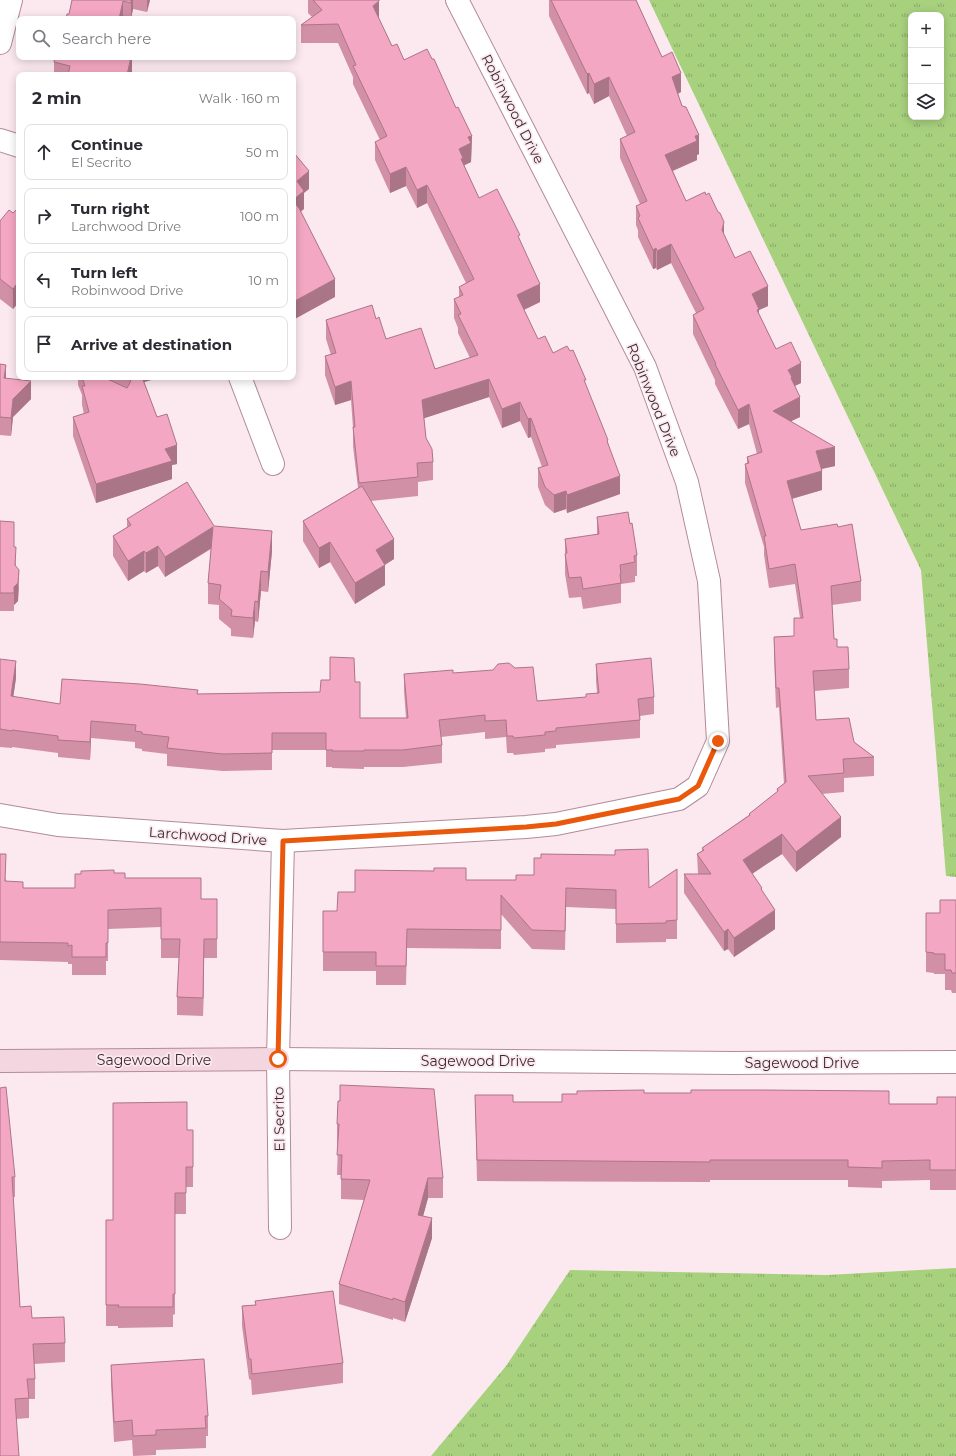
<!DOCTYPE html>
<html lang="en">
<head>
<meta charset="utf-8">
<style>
  :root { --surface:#fff; --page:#f2f2f3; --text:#2b2b33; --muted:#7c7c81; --line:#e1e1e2 }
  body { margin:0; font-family:Montserrat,sans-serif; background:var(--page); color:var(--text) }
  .controls { position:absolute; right:12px; top:12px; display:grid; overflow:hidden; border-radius:8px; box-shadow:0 2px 10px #0003 }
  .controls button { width:36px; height:36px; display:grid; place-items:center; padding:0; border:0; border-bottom:1px solid var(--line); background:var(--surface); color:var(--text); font:20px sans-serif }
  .stop { position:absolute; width:12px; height:12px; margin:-9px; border:3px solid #ea580c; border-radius:50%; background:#fff }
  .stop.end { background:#ea580c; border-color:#fff; box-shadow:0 1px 4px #0008 }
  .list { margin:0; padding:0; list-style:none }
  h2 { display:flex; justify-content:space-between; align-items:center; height:52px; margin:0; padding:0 16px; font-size:17px }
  h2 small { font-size:13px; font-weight:400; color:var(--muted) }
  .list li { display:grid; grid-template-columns:26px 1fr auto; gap:12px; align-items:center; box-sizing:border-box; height:56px; margin:0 8px 8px; padding:0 8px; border:1px solid var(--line); border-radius:8px }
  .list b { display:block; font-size:15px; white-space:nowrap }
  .list p { margin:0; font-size:13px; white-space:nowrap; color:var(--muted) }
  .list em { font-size:13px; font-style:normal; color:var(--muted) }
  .icon { flex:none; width:22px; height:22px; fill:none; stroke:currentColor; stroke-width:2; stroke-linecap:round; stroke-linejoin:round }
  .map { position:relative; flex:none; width:956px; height:1456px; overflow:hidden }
  .search { position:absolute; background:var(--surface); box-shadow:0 2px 10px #0003; left:16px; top:16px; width:280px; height:44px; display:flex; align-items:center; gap:10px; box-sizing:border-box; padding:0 14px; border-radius:8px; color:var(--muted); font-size:15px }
  .panel { position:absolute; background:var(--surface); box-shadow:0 2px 10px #0003; left:16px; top:72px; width:280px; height:308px; border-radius:8px }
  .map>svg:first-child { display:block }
  .grass { fill:url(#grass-tufts); fill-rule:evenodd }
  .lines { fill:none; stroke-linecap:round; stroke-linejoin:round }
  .street-casing { stroke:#b28b98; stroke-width:24 }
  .secondary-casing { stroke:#b28b98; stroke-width:24 }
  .street { stroke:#fff; stroke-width:22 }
  .secondary { stroke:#f4d6e1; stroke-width:22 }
  .wall { fill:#d290a7 }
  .shaded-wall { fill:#ab7588 }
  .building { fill:#f4a7c2; stroke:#ab7588 }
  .route { stroke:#ea580c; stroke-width:5 }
  .labels { text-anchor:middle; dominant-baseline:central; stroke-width:3.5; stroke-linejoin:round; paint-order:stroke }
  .street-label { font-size:14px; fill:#3a2a2f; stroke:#fbe9ef }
</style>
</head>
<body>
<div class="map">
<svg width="956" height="1456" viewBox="0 0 956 1456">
  <defs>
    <pattern id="grass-tufts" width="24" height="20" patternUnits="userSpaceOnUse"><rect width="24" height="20" fill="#a8d17e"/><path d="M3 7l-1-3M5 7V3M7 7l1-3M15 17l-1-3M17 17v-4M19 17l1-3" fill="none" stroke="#8aaa68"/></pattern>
  </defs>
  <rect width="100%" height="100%" fill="#fbe9ef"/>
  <!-- grass -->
  <g class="grass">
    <path d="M649 0H956V877L946 876 921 570ZM911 15H941V117H911Z"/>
    <path d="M956 1268V1456H431L506 1366 570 1270 827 1275Z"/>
  </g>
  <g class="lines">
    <!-- street casing -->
    <g class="street-casing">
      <g id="street">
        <path d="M0 43 11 0"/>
        <path d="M0 140 19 146"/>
        <path d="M240 377 273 464"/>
        <path d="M0 815 58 825 283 841 526 827 556 824 679 799 698 786 718 741 709 581 687 482 645 367 457 0"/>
        <path d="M278 1059 734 1063 956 1062"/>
        <path d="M280 1228 278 1059 283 841"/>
      </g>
    </g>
    <!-- secondary casing -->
    <g class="secondary-casing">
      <path id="secondary" d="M0 1061 278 1059"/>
    </g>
    <!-- street -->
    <use href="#street" class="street"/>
    <!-- secondary -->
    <use href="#secondary" class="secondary"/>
  </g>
  <!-- wall -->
  <g class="wall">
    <path d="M72 0H150L147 12 133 9 131 19H66L69 14Z"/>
    <path d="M308 0H379V19L392 46 404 60 456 108 472 136 471 162 464 165 479 198 520 241 540 302 524 310 538 339 586 385 608 443 620 494 567 513 566 509 554 513 545 505 538 487V468L542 467 531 437 528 438 520 421 502 428 489 397 424 418 426 438 433 462V480L418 482V496L371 501 394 559 385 565V585L355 604 330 562 319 568 303 541V521L358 488 353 446V428L351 400 335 405 325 375V356L331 355 326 339V320L376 319 386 339 435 369 470 358 458 333V328L454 318V299L459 297V287L466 283 427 203 417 208 406 186 390 193 375 160V142L380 140 353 84V77L338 43H301V25L312 17 308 13Z"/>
    <path d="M549 0H636L662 57 681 92 678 94 699 154 697 155V160L673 171 686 201 724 236 735 258 768 306 759 310V314L776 349 801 383 795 386 800 417 791 421 835 466 822 469V490L792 499 801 530 838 527 861 581V601L832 605 834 639 837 647 849 669V688L815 691 816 720 854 742 874 757V776L844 778V792L822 794 841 837 796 872 782 854 752 873 762 891 775 929 734 957 728 949 724 951 684 893V874H698L697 854 702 851V848L749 815V814L777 792V789L784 784 779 707 776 708 774 656V637L794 636V618H800L795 584 769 588 764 555V547L745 483V464H747V457L757 454 749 424 738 429 715 384V380L693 334V315L696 313 671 263 657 270 656 268 653 269 638 237V230L636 225V206L640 204 620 158V139L627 136 609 96 594 104 589 93 587 94 549 16Z"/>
    <path d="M132 57V75H54V62Z"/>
    <path d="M19 211V302L13 309 0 299V221L13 213Z"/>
    <path d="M0 364 6 378 31 399 13 417 11 436 0 435Z"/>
    <path d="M78 377H158L144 382 157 417 177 464 172 465V479L96 503 73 436V417L84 414 82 405V395L78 385Z"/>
    <path d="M597 517 630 524 637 555V576H635V582L621 584V603L583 609 581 597 569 598 565 574V539L597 535Z"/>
    <path d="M127 519 214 526 272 551 268 592 261 591 258 622 255 621 253 638 231 636V629L219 619V605L208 604V583L211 549 165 577 158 566 146 573 144 571 128 581 113 556V536L127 527Z"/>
    <path d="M0 521 14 547 16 566 19 588 18 601 14 605V611H0Z"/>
    <path d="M0 659 16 678 13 697 60 704 198 694 320 692 355 682 360 718H406L404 691V674L453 673 537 701 586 697 597 693 596 681V664L654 697V714L640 716V738L556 745V748L545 749V752L514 755 513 753H507L506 737 485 739V732L441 737 442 745V763L403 767H364V769L332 768V767H326V750H272V770L223 771 167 766V754L142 751V749L135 748V742L91 738 90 760 58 757V753L12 747V748L0 747Z"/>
    <path d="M0 854 6 881 23 888H75V874H81V871L114 873 125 878 201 899H217V958H204L203 1016 177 1015V997L179 958H161V927L108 929V961H106V975H72V964H68V962L0 960Z"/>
    <path d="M677 869V939H666V942L616 943V909L566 907 565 950 532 949 501 914V949L407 948 406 985H376V971H323V911H337L355 892 466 880 649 888Z"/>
    <path d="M956 900V993H952L951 990H945V974H934V973L926 972V913H940Z"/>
    <path d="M0 1088 15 1177V1197H13L20 1307 32 1318 65 1343V1362L34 1364 35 1379V1399H29V1418L16 1419 0 1456Z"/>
    <path d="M644 1093 889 1104H937L956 1097V1190H930V1180L882 1181V1188L848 1187V1180H710V1182L477 1181 475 1095 513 1102H562L577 1094Z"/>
    <path d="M338 1101 443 1178V1198H428L423 1216 432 1238 405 1322 393 1318V1320L339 1304V1284L364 1200 341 1199V1175H337L338 1144H337V1124Z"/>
    <path d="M187 1130H193V1187H186V1214H175V1314L173 1315V1327L118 1328V1326H106V1220H113Z"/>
    <path d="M255 1301 343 1363V1383L252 1395 251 1380 249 1379 242 1326V1306L255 1305Z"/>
    <path d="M111 1365 208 1416V1436H206V1448L156 1450V1455L133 1456 132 1440 114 1442 111 1385Z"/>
  </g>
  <!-- shaded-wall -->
  <g class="shaded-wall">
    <path d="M131 0H133V9L131 19Z"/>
    <path d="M147 0H150L147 12Z"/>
    <path d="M123 1V19H119Z"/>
    <path d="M379 1V19L373 6Z"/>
    <path d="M131 57H132V75H127Z"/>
    <path d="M589 73V93L587 94V74Z"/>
    <path d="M681 73V92L672 96V77Z"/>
    <path d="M609 77V96L594 104V84Z"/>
    <path d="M699 135V154L697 155V160L665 174V155L695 136Z"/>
    <path d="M472 136 471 162 463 166 459 149 468 137Z"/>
    <path d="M406 167V186L390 193V174Z"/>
    <path d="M309 171V189L304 193V209L293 218V200L297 181Z"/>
    <path d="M427 185V203L417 208V190Z"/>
    <path d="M724 222V241L722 230Z"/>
    <path d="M671 244V263L657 270V251Z"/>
    <path d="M656 248V268L653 269V250Z"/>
    <path d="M335 279V297L293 320V302Z"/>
    <path d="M19 281V302L13 309V289Z"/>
    <path d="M540 284V302L517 313V295Z"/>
    <path d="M768 286V306L759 310V328L752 294Z"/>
    <path d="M801 363V383L792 387 788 370Z"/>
    <path d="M6 365V383L4 378Z"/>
    <path d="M138 377H158V378L138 384Z"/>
    <path d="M489 379V397L422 419V400Z"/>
    <path d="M31 381V399L13 417 11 436V418L13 399Z"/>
    <path d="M351 381V400L335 405V387Z"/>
    <path d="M800 397V417L773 430V411Z"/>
    <path d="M520 402V421L502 428V409Z"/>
    <path d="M749 404V424L738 429V410Z"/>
    <path d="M531 418V437L528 438V419Z"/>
    <path d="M177 445V464L172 465V479L96 503V484L165 449Z"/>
    <path d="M835 447V466L816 470V451Z"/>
    <path d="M822 471V490L787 500V481Z"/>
    <path d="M620 476V494L567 513V495Z"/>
    <path d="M566 491V509L554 513V495Z"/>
    <path d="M213 527V547L165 577V557Z"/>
    <path d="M272 531V551L268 592V572Z"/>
    <path d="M394 539V559L376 570V550Z"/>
    <path d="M330 542V562L319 568V548Z"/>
    <path d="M158 546V566L146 573V553Z"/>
    <path d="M144 551V571L128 581V561Z"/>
    <path d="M385 565V585L355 604V583Z"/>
    <path d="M19 570 18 601 14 605V611V587Z"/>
    <path d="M261 571V591L258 622V602Z"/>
    <path d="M255 601V621L253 638V618Z"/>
    <path d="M16 661V678L11 713V696Z"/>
    <path d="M91 721V738L90 760V742Z"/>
    <path d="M841 817V837L796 872V852Z"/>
    <path d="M782 834V854L743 880V860Z"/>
    <path d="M775 910V929L734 957V938Z"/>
    <path d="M728 929V949L724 951V932Z"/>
    <path d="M204 939V958L203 1016V998Z"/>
    <path d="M428 1178V1198L418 1235V1215Z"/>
    <path d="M432 1218V1238L405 1322V1302Z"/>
  </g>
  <!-- building -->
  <g class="building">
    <path d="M72 0H131V3L123 1 119 19H66L67 14H69Z"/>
    <path d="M313 0H379V1L373 6 392 46 397 44 404 60 427 49 432 59H434L456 108 458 107 472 136 468 137 471 143 459 149 463 158 461 159 479 198 497 189 520 235 518 236 540 284 517 295 538 339 545 336 553 353 567 346 570 351 573 350 586 380H584L608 440 607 441 620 476 567 495 566 491 554 495 545 487 538 468 548 465 531 418 528 419 520 402 502 409 489 379 422 400 426 438 432 449 433 462 417 463 418 477 359 483 353 427H355L351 381 335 387 325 356 336 353 326 320 372 305 376 319 379 317 386 339 421 328 435 369 478 355 458 315 461 314 454 299 463 295 459 287 474 279 427 185 417 190 406 167 390 174 375 142 387 136 353 66 356 65 338 24 301 25 322 10Z"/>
    <path d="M551 0H636L662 57 672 52 681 73 672 77 682 106 686 107 699 135 695 136 697 141 665 155 686 201 705 192 706 195 709 193 718 212 720 213 724 222 722 230 735 258 750 251 768 286 752 294 759 309 757 310 776 349 791 342 801 363 788 370 792 377 791 378 800 397 773 411 835 447 816 451 822 471 787 481 801 530 837 524 838 527 852 524 861 581 831 586 834 639H837V647H848L849 669 813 671 816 720 849 718 854 742 874 757 843 759 844 773 808 776 841 817 796 852 782 834 743 860 762 888 761 889 775 910 734 938 728 929 724 932 684 874H711L697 854 704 850 702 848 750 815 749 814 778 791 777 789 786 782 779 688H776L774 637 794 636V618H803L795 564 769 569 764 536H766L745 464 749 463 747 457 762 452 749 404 738 410 715 364H716L693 315 704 309 671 244 657 251 656 248 653 250 638 218 640 216 636 206 647 201 620 139 635 132 609 77 594 84 589 73 587 74Z"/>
    <path d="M55 57H131L127 75H68L70 66 54 62Z"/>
    <path d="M294 153 309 171 297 181 304 191 293 200V154Z"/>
    <path d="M293 201 299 208 335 279 293 302Z"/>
    <path d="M17 209 19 211V281L13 289 0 279V221L9 210 13 213Z"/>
    <path d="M0 364 6 365 4 378 31 381 13 399 11 418 0 417Z"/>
    <path d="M82 377H103L127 388 131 381 125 377H142L157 417 167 414 177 445 165 449 172 461 96 484 73 417 89 412 82 386H85Z"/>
    <path d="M187 482 214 526 272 531 268 572 261 571 258 602 255 601 253 618 231 616 232 610 219 599 221 585 208 583 213 527 165 557 158 546 146 553 144 551 128 561 113 536 131 525 127 519Z"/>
    <path d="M362 486 394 539 376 550 385 565 355 583 330 542 319 548 303 521Z"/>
    <path d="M628 512 630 524 632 523 637 555 634 556 635 562 620 565 621 574H620L621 583 583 589 581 577 569 578 565 554 567 553 565 539 599 534 597 517Z"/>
    <path d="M0 521 14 522V547H16L15 565 19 570 18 583 14 587V593H0Z"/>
    <path d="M330 657 354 658 355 682H360V718H408L404 674 453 670V673L493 670 498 664 509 663 515 668 533 667 537 701 586 697V694L599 693 596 664 651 658 654 697 638 699 640 720 556 728V731L545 732V735L514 738 513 736H507L506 720 485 721V715L439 720 442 745 403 750H364V751H332L333 750H326V733H272V753L223 754 167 748 169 737 142 734V732L135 731 136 725 91 721 90 742 58 740V736L12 730V731L0 729V659L16 661 11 696 60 704 62 679 140 684 198 690 197 694 320 692 321 680H330Z"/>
    <path d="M648 849 649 888 677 869V920L666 921V923L616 924V890L566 888 565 931 532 930 501 895V930L407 929 406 966H376V952H323V911H337L338 892H355V870L434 871V868H466V880H516V875H534V858H541V854L615 855V850Z"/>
    <path d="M0 854H6L5 881 23 882V888H75V874H81V871L114 870V873H125V878H201V899H217V939H204L203 998 177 997 180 939H161V908L108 910V943H106V957H72V945L68 946V943L0 942Z"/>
    <path d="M940 900H956V973H952L951 970H945V954H934V953L926 952V913H940Z"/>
    <path d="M340 1085 434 1089 443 1178H428L418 1215 432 1218 405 1302 393 1298V1300L339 1284 370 1180 341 1179 342 1155H337L339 1124H337L338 1101H340Z"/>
    <path d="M6 1087 15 1177H12L20 1307 31 1306 32 1318 64 1317 65 1343 33 1344 35 1379H27L29 1398 15 1399 19 1456H0V1088Z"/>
    <path d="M644 1090V1093H691V1090H760L889 1091V1104H937V1097H956V1170H930V1160L882 1161V1168L848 1167V1160H710V1162L477 1160 475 1095H513V1102H562V1094H577V1091Z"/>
    <path d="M187 1102V1130H193V1167H186V1193H175V1294H173V1307H118L119 1305H106V1220H113V1103Z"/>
    <path d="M333 1291 343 1363 252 1374 251 1359H249L242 1306 256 1305 255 1301Z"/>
    <path d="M204 1359 208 1416H205L206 1428 156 1430V1435L133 1436 132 1420 114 1422 111 1365Z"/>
  </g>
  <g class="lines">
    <!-- route -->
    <path class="route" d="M278 1059 283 841 526 827 556 824 679 799 698 786 718 741"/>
  </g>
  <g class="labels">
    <!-- street labels -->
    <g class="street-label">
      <text transform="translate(513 109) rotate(63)">Robinwood Drive</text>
      <text transform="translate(654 400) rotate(68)">Robinwood Drive</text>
      <text transform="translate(208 836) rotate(4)">Larchwood Drive</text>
      <text x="154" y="1060">Sagewood Drive</text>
      <text x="478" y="1061">Sagewood Drive</text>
      <text x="802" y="1063">Sagewood Drive</text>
      <text transform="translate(279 1119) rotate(-91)">El Secrito</text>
    </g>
  </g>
</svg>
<div class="controls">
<button>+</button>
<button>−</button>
<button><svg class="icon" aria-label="layers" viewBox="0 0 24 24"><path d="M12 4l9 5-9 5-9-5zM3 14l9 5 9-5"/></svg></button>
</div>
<div class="stop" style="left:278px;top:1059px"></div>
<div class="stop end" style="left:718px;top:741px"></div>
<div class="search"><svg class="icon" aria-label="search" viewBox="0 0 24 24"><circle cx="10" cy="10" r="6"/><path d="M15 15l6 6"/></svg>Search here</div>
<section class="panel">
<h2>2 min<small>Walk · 160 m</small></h2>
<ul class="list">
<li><svg class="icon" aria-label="ahead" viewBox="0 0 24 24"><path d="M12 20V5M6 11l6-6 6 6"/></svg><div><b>Continue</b><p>El Secrito</p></div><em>50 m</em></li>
<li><svg class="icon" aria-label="right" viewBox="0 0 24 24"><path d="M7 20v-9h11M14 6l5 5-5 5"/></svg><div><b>Turn right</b><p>Larchwood Drive</p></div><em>100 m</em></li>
<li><svg class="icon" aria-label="left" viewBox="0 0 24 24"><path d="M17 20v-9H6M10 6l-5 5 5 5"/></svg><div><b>Turn left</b><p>Robinwood Drive</p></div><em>10 m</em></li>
<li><svg class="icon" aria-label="arrive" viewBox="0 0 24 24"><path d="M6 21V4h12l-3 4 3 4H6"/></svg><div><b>Arrive at destination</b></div></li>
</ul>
</section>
</div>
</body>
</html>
